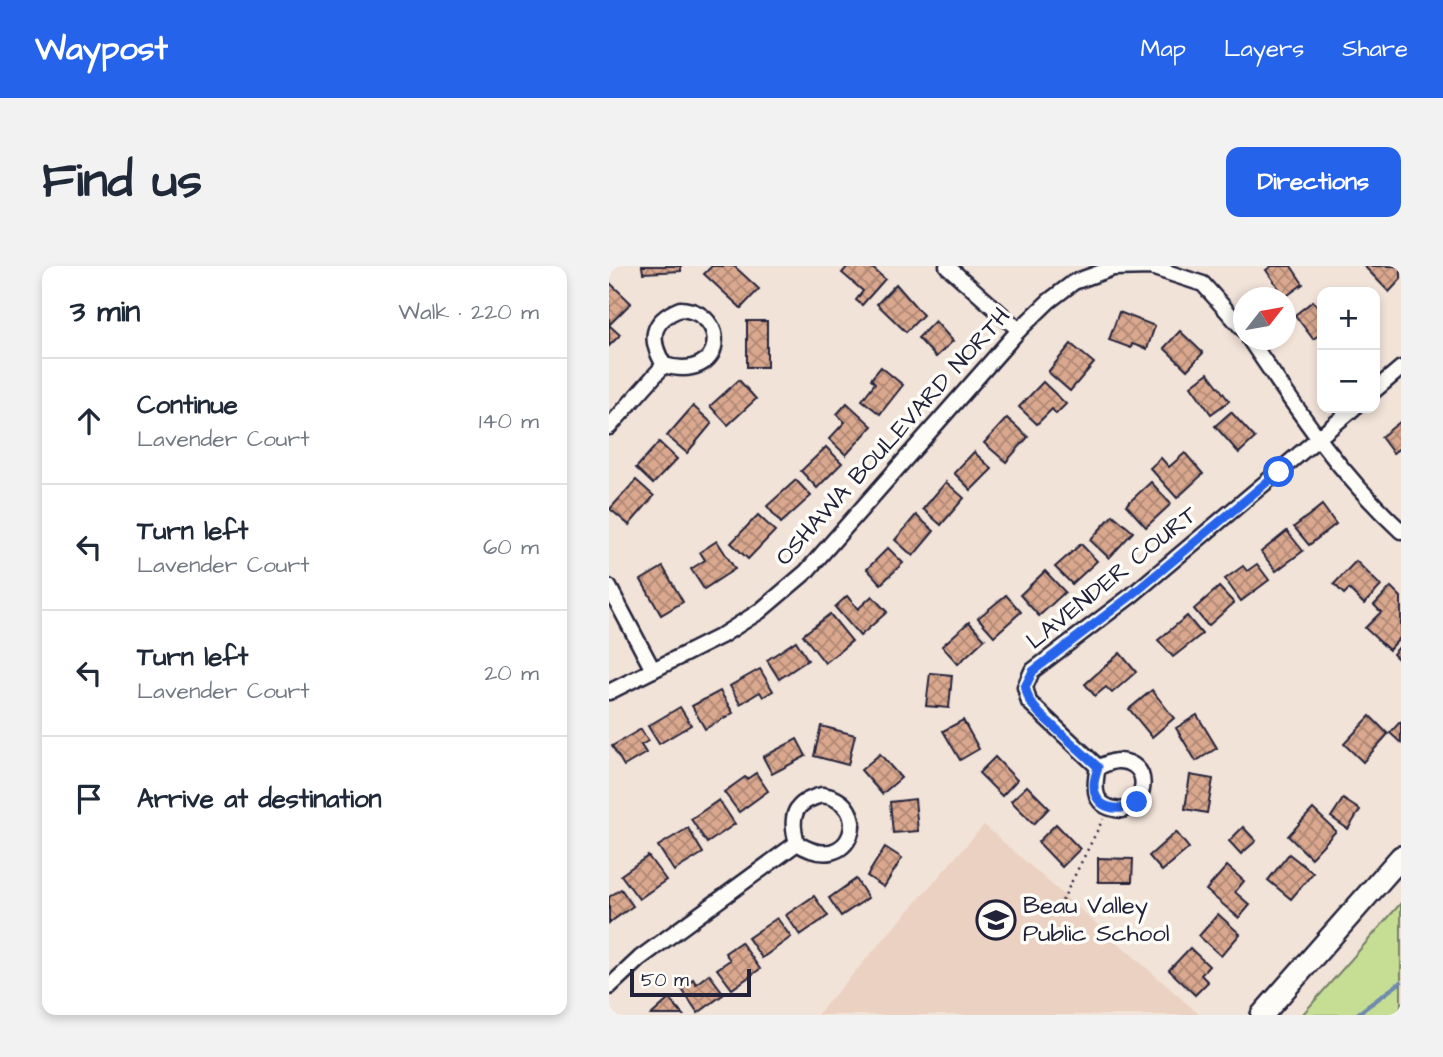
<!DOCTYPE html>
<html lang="en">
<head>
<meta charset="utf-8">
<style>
  :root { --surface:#fff; --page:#f2f2f3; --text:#1f2937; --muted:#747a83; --line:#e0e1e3; --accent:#2563eb }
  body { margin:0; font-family:"Architects Daughter",sans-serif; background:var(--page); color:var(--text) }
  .controls { position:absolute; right:21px; top:21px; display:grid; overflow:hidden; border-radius:14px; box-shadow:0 4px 10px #0003 }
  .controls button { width:63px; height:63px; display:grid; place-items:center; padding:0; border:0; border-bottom:2px solid var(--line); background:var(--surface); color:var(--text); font:35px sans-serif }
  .compass { position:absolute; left:624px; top:21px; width:63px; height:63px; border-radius:50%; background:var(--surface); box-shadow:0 4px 10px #0003; rotate:59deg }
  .scale { position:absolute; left:21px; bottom:18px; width:121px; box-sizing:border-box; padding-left:7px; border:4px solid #22223b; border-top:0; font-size:19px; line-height:24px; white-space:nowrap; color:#22223b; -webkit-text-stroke:5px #fdfcf7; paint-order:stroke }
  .stop { position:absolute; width:21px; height:21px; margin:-16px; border:5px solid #2563eb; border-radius:50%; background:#fff }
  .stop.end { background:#2563eb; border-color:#fff; box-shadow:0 2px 7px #0008 }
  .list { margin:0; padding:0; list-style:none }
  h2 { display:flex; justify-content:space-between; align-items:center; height:91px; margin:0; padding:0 28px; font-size:30px }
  h2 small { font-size:23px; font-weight:400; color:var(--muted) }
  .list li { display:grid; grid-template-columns:46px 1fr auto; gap:21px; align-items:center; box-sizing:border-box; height:126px; padding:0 28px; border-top:2px solid var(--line) }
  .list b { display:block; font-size:26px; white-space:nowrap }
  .list p { margin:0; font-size:23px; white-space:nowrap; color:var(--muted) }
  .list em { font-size:23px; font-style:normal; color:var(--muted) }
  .icon { flex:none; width:38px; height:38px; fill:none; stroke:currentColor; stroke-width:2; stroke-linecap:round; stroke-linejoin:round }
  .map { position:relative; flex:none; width:792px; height:749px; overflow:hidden; border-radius:14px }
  header { display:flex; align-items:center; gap:42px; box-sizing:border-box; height:98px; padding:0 35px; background:var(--accent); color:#fff }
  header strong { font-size:33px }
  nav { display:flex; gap:38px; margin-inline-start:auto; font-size:24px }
  .intro { display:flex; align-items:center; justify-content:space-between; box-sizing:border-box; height:168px; padding:0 42px }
  h1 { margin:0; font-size:49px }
  .button { padding:18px 32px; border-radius:14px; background:var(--accent); color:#fff; font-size:24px; font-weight:700 }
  main { display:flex; gap:42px; padding:0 42px }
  aside { flex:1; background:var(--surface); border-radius:14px; box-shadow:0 4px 10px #0003 }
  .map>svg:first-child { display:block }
  .built { fill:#ebd1c2 }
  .park { fill:#c5de94; stroke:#748068; stroke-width:2 }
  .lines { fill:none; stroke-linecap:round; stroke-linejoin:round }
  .stream { stroke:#6e8aaf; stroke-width:4.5 }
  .building { fill:url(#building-cross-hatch); stroke:#22223b; stroke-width:2 }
  .minor-casing { stroke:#22223b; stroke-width:19 }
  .secondary-casing { stroke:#22223b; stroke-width:26 }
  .path { stroke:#22223b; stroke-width:2.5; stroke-dasharray:2 5; stroke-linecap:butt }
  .minor { stroke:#fdfcf7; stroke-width:14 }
  .secondary { stroke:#fdfcf7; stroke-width:21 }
  .route { stroke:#2563eb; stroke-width:9 }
  .labels { text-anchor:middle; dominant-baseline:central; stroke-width:7; stroke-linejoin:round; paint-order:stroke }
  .street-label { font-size:24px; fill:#22223b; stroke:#fdfcf7 }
  .poi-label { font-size:24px; fill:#22223b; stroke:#fdfcf7; text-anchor:start }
</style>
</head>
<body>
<header>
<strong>Waypost</strong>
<nav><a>Map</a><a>Layers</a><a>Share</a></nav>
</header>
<div class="intro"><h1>Find us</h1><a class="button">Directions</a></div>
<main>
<aside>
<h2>3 min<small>Walk · 220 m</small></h2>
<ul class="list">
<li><svg class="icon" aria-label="ahead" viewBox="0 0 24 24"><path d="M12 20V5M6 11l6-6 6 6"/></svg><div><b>Continue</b><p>Lavender Court</p></div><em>140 m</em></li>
<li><svg class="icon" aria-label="left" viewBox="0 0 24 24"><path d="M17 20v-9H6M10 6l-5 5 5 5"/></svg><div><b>Turn left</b><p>Lavender Court</p></div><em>60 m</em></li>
<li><svg class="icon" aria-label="left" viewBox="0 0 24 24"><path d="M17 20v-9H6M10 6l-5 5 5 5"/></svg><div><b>Turn left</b><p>Lavender Court</p></div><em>20 m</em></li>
<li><svg class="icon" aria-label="arrive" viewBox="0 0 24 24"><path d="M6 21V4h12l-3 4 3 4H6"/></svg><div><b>Arrive at destination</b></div></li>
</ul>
</aside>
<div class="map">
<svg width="792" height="749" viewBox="0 0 792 749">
  <defs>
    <pattern id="building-cross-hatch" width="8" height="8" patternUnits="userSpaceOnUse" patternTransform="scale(1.75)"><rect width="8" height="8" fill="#daa88e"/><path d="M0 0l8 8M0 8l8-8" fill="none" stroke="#b08875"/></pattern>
  </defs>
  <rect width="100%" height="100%" fill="#f2e3d8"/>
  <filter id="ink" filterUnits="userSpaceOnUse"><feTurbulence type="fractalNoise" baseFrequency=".0143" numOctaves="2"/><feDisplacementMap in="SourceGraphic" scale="14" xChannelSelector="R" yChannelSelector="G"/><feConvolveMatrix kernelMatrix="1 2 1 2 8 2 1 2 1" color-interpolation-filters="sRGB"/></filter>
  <g filter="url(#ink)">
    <!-- built -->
    <path class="built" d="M375 559 591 749H208Z"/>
    <!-- park -->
    <path class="park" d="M792 637V749H693Z"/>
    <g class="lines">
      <!-- stream -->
      <path class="stream" d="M747 749 792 716"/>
    </g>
    <!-- building -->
    <g class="building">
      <path d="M33 0H72V5L34 7Z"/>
      <path d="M103 0H125L150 23 132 42 95 8Z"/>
      <path d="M239 0H261L276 13 253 39 247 34 254 25 233 7Z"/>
      <path d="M663 0H682L694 18 676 31 657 4Z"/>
      <path d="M755 0H792V13L780 26Z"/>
      <path d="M0 16 22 37 0 59 11 69 0 80Z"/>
      <path d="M287 18 314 49 297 66 268 38Z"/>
      <path d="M704 35 713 46V67L704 73 686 49Z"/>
      <path d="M510 46 546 60 538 83 523 78 522 82 500 74Z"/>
      <rect x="138" y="55" width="20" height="46"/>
      <path d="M326 55 344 75 327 91 309 72Z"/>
      <path d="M571 65 594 87 578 104 555 82Z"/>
      <path d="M462 78 485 97 461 125 439 106Z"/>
      <path d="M272 101 294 119 271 148 253 134 266 117 262 113Z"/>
      <path d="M599 107 620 135 602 148 582 120Z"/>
      <path d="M130 114 147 133 119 159 101 140Z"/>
      <path d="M434 116 457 138 447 148 443 143 428 158 410 141Z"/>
      <path d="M238 137 263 160 237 189 220 173 236 156 228 148Z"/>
      <path d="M84 140 103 157 78 187 58 170Z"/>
      <path d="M622 146 646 172 630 187 606 160Z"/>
      <path d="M398 152 419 171 397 196 375 177Z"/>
      <path d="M792 155V181L784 187 772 171Z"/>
      <path d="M50 176 68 193 44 218 27 202Z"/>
      <path d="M217 181 233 197 208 222 192 205Z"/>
      <path d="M365 186 383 203 362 224 345 207Z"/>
      <path d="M576 187 594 208 568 232 541 202 552 192 560 201Z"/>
      <path d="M27 214 45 230 20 259 1 243Z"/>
      <path d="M187 214 202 230 172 257 158 240Z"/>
      <path d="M337 216 355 232 332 259 314 243Z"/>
      <path d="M542 216 562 238 537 261 517 239Z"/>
      <path d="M713 239 727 258 700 279 685 261Z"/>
      <path d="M149 249 166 265 139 293 122 277Z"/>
      <path d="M307 249 325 265 304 290 286 274Z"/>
      <path d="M504 249 524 266 500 292 481 274Z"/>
      <path d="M678 265 694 285 667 305 652 286Z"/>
      <path d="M108 275 126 303 95 323 82 303 96 294 91 286Z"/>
      <path d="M472 278 488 295 463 318 446 301Z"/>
      <path d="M279 282 294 297 272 318 258 303Z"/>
      <path d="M747 295 772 320 755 338 740 323 735 328 725 318Z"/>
      <path d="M648 298 660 314 632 335 616 313 634 300 638 305Z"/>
      <path d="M54 301 74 336 52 349 32 314Z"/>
      <path d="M436 305 456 326 430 350 411 329Z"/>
      <path d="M610 321 625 337 599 360 585 343Z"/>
      <path d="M782 321 792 331V371L780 384 756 362 772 346 765 339Z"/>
      <path d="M397 329 412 346 385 370 369 352Z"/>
      <path d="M238 330 249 343 263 330 278 346 251 370 226 341Z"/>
      <path d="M221 348 243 375 216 397 194 369Z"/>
      <path d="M578 350 593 368 564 391 549 374Z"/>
      <path d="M360 356 376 373 349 398 333 380Z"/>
      <path d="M187 375 199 394 170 413 158 394Z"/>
      <path d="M792 379V396L784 388Z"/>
      <path d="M511 387 527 406 503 427 497 421 486 430 476 418Z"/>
      <path d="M151 403 164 425 154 431 151 426 131 438 121 420Z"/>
      <path d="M321 407 343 409 340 442 317 440Z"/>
      <path d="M543 424 565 452 543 471 520 443Z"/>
      <path d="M111 425 124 447 96 463 83 440Z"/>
      <path d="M71 441 82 459 50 478 39 460Z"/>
      <path d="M588 449 608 482 587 495 567 462Z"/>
      <path d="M761 450 779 468 754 496 735 478Z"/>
      <path d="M354 454 370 483 351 494 334 465Z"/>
      <path d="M791 456H792V477L781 467Z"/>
      <path d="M212 460 246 469 239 499 205 490Z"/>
      <path d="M32 463 39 475 32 479 37 487 15 500 3 480Z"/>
      <path d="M188 473 197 490 163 508 154 491Z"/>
      <path d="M271 488 292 512 273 528 252 504Z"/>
      <path d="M386 491 408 514 393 530 370 507Z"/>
      <path d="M147 507 159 525 130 546 115 526 136 511 138 513Z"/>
      <path d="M581 509 604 513 598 547 576 543Z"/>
      <path d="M418 520 440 542 425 558 402 535Z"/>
      <path d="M306 533 309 565 284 567 281 536Z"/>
      <path d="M734 533 751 544 739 563 722 551Z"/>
      <path d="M110 534 126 558 98 577 82 553Z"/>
      <path d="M704 543 727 565 702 592 679 570Z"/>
      <path d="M447 558 471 583 453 601 429 576Z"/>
      <path d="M634 561 647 575 632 588 620 575Z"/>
      <path d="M79 562 94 587 65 605 49 580Z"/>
      <path d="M567 566 580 582 553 605 540 590Z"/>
      <path d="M276 581 293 592 275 621 258 610Z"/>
      <path d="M680 588 704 607 682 633 659 614Z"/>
      <path d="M39 590 57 614 30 633 12 609Z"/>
      <path d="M489 592 524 593 523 616H489Z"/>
      <path d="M618 600 635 615 626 626 641 639 630 652 597 624Z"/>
      <path d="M247 613 259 632 232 650 220 632Z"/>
      <path d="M12 623 24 640 0 657V631Z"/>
      <path d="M205 630 219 650 191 669 177 649Z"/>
      <path d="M609 648 631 668 612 690 590 670Z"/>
      <path d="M168 652 182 671 153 692 139 672Z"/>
      <path d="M132 676 151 703 123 723 108 703 121 694 116 687Z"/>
      <path d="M581 682 600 700 592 709 599 716 586 729 560 704Z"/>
      <path d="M100 708 115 728 89 747 72 722 84 713 87 718Z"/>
      <path d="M60 733 74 749H42Z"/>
    </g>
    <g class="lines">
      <!-- minor casing -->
      <g class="minor-casing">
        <g id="minor">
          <path d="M338 0 410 64"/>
          <path d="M71 43C122 46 117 117 55 99 40 74 41 55 71 43Z"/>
          <path d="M641 74C687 142 731 209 792 265"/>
          <path d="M766 124 792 102"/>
          <path d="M0 161 55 99"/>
          <path d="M0 321 44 404"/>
          <path d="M0 426 112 370 151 345 197 306 410 64 440 35 465 16 504 2 542 1 594 18 634 63"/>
          <path d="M489 501C484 524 484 542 513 544 541 535 541 496 510 495 503 494 496 499 489 501L420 436 416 421 423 405 523 329 745 142"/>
          <path d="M213 529C266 536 243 613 188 577 180 550 185 536 213 529Z"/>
          <path d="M0 721 31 692 188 577"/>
        </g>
      </g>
      <!-- secondary casing -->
      <g class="secondary-casing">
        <path id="secondary" d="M653 749 792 591"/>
      </g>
      <!-- path -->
      <path class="path" d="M450 641 494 553"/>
      <!-- minor -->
      <use href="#minor" class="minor"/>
      <!-- secondary -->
      <use href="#secondary" class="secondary"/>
    </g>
  </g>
  <g class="lines" filter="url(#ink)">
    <!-- route -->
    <path class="route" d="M528 536C511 548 484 543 485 518 485 513 488 506 489 501L431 448 421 436 416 421 424 405 523 329 670 206"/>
  </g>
  <!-- icons -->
  <defs>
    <g id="school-ring" transform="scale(2.0125)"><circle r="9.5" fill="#fdfcf7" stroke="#22223b" stroke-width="1.5"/><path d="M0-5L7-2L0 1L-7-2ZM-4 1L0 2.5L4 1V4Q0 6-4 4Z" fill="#22223b"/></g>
  </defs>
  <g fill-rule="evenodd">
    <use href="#school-ring" x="387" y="654"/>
  </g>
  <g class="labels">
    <!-- street labels -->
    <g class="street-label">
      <text transform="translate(284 171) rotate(-48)">OSHAWA BOULEVARD NORTH</text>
      <text transform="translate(503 312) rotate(-39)">LAVENDER COURT</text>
    </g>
    <!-- poi labels -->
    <g class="poi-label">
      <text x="414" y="640">Beau Valley<tspan x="414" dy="28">Public School</tspan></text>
    </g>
  </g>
</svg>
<div class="controls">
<button>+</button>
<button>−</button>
</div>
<svg class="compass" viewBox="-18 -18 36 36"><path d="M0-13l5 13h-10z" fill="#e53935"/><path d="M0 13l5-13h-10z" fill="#747a83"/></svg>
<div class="scale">50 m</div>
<div class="stop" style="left:670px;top:206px"></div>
<div class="stop end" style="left:528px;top:536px"></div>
</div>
</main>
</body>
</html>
